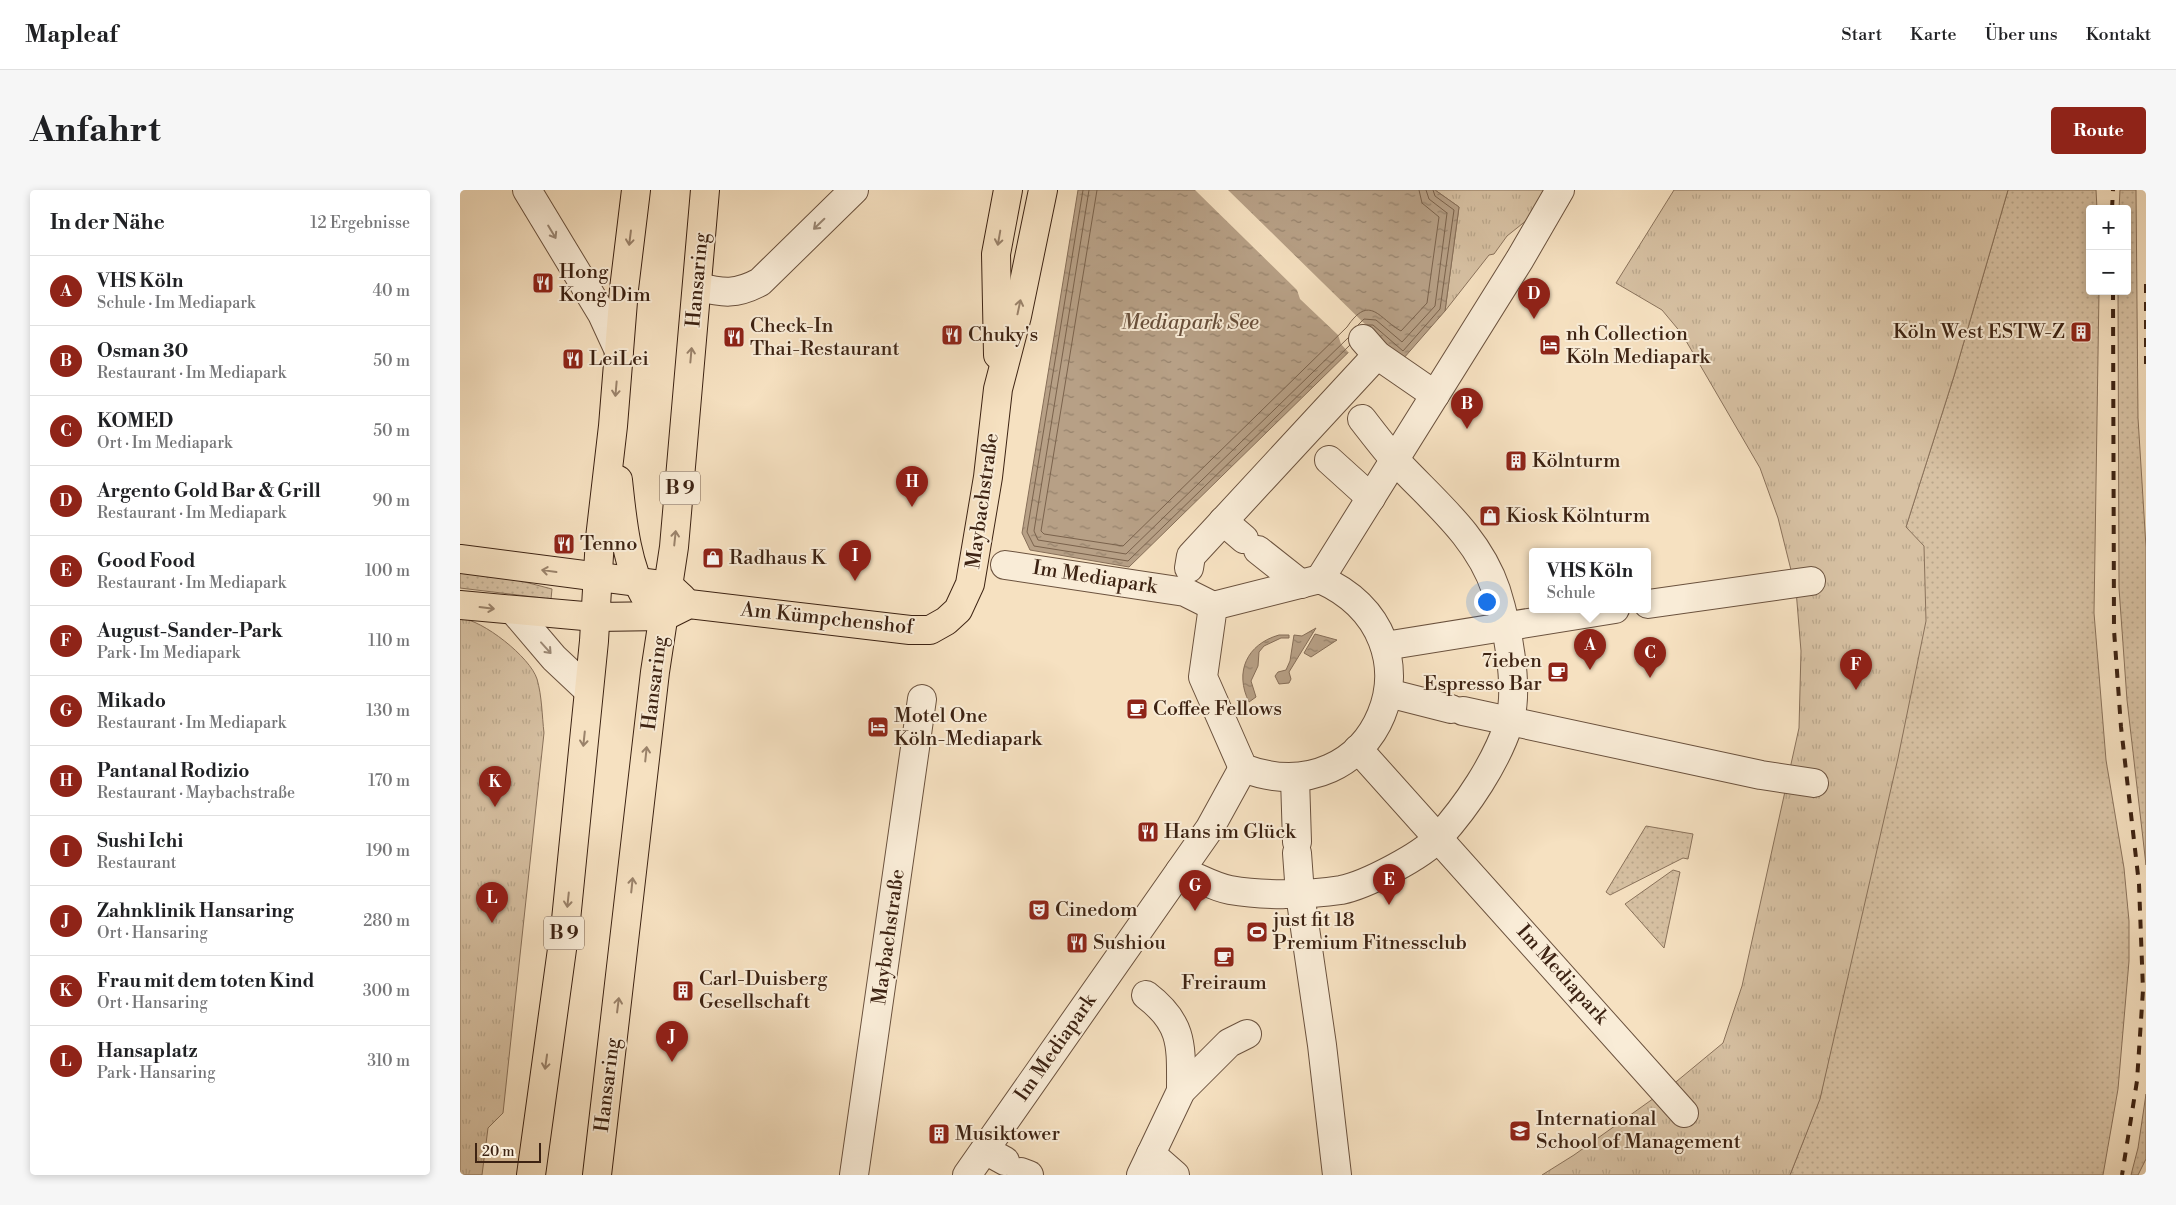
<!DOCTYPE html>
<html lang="de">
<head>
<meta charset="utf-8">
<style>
  :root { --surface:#fff; --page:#f6f6f6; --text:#202124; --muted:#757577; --line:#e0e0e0; --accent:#8f2418 }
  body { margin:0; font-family:"Libre Bodoni",serif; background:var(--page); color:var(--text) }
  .controls { position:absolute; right:15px; top:15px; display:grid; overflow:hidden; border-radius:5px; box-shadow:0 2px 8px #0003 }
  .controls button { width:45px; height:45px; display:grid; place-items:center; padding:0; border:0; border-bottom:1px solid var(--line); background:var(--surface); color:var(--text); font:25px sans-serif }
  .scale { position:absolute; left:15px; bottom:12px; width:66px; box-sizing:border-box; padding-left:5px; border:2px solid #3d2313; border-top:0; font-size:14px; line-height:18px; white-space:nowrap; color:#3d2313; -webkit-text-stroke:4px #f9ecd7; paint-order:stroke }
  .you { position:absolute; left:1026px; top:411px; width:18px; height:18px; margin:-12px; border:4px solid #fff; border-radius:50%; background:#1a73e8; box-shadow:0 0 0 8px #1a73e833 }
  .badge { display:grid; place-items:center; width:32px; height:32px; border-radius:50%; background:var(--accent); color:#fff; font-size:16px; font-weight:700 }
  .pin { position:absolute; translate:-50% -41px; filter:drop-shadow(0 1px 2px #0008) }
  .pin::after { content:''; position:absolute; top:26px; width:18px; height:15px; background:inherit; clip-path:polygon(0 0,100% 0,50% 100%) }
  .popup { position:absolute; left:1069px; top:358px; width:122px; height:65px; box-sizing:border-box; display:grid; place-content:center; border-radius:5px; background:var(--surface); filter:drop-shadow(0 1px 4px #0005); font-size:16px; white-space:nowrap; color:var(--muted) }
  .popup b { font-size:19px; color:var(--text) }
  .popup::after { content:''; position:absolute; left:50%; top:100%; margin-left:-10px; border:10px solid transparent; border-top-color:var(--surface) }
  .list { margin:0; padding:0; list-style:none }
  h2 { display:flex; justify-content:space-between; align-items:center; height:65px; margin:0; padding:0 20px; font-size:21px }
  h2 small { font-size:16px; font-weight:400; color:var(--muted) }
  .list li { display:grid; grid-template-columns:32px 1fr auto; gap:15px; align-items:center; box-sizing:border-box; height:70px; padding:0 20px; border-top:1px solid var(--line) }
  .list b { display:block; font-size:19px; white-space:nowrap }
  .list p { margin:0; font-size:16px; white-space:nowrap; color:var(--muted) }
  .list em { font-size:16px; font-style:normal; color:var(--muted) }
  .map { position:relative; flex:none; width:1686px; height:985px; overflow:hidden; border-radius:5px }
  header { display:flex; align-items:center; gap:30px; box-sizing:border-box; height:70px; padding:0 25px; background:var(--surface); border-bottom:1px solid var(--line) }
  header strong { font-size:24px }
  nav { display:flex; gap:28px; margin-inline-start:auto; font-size:18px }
  .intro { display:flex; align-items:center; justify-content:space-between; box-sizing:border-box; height:120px; padding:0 30px }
  h1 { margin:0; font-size:35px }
  .button { padding:12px 22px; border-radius:5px; background:var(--accent); color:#fff; font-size:18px; font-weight:700 }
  main { display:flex; gap:30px; padding:0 30px }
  aside { flex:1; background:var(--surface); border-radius:5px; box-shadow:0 2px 8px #0003 }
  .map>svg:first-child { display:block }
  .grass { fill:url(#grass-dots); stroke:#8a725b }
  .park { fill:url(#park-tufts); stroke:#8a725b }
  .water { fill:url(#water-ripples); stroke:#866e58 }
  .pier { fill:#f6e1c1 }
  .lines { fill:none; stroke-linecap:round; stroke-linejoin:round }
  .shore { stroke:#7a624c; stroke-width:1 }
  .minor-casing { stroke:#6b523e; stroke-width:30 }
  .major-casing { stroke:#3d2313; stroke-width:30 }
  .minor { stroke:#f9ecd7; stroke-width:28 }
  .major { stroke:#f6e1c1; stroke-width:28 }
  .rail { stroke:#3d2313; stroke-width:4; stroke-dasharray:9 9; stroke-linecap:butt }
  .oneway { stroke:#9b8875 }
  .oneway2 { stroke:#9a826a }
  .labels { text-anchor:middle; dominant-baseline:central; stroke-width:4; stroke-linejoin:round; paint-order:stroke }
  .shield { fill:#f9ecd7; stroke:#755f4e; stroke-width:1 }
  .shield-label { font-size:19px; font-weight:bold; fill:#3d2313 }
  .poi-label { font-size:20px; fill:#3d2313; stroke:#f9ecd7; text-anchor:start }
  .street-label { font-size:20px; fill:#3d2313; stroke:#f9ecd7 }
  .water-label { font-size:21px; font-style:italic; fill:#684f3b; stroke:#f9ecd7 }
</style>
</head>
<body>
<header>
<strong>Mapleaf</strong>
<nav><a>Start</a><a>Karte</a><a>Über uns</a><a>Kontakt</a></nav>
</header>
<div class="intro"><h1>Anfahrt</h1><a class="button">Route</a></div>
<main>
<aside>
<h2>In der Nähe<small>12 Ergebnisse</small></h2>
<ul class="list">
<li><span class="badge">A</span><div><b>VHS Köln</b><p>Schule · Im Mediapark</p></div><em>40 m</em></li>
<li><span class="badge">B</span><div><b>Osman 30</b><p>Restaurant · Im Mediapark</p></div><em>50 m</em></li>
<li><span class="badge">C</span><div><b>KOMED</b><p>Ort · Im Mediapark</p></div><em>50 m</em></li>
<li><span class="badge">D</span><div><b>Argento Gold Bar &amp; Grill</b><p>Restaurant · Im Mediapark</p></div><em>90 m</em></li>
<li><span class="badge">E</span><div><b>Good Food</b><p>Restaurant · Im Mediapark</p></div><em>100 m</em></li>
<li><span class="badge">F</span><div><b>August-Sander-Park</b><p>Park · Im Mediapark</p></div><em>110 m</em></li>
<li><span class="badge">G</span><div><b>Mikado</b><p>Restaurant · Im Mediapark</p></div><em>130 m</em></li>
<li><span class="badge">H</span><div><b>Pantanal Rodizio</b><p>Restaurant · Maybachstraße</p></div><em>170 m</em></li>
<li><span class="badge">I</span><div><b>Sushi Ichi</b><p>Restaurant</p></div><em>190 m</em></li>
<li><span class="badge">J</span><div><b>Zahnklinik Hansaring</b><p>Ort · Hansaring</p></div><em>280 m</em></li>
<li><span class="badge">K</span><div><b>Frau mit dem toten Kind</b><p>Ort · Hansaring</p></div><em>300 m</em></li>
<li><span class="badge">L</span><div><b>Hansaplatz</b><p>Park · Hansaring</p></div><em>310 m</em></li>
</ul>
</aside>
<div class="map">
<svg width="1686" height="985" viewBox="0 0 1686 985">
  <defs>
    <pattern id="grass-dots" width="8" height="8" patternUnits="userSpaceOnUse" patternTransform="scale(1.25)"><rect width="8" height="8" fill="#d7c1a3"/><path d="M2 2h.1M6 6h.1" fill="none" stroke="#b9a68b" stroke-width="1.8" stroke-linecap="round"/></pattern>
    <pattern id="park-tufts" width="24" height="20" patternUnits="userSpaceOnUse" patternTransform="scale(1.25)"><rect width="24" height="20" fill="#d7c1a3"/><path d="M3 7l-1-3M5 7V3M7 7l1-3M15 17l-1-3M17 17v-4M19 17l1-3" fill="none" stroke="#b9a68b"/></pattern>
    <pattern id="water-ripples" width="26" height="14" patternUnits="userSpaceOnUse" patternTransform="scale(1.25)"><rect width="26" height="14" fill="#b7a086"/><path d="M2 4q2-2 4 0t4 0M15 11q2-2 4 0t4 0" fill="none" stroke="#96826c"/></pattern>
  </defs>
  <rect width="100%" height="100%" fill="#f6e1c1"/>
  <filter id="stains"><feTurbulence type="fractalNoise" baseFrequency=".004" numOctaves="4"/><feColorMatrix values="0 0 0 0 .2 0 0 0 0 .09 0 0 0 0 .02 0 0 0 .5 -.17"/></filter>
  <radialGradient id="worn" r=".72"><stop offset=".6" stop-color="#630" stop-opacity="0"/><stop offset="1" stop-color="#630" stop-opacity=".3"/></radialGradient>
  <!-- grass -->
  <g class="grass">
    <path d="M1548 0H1636L1637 19H1630V101H1639L1634 423 1646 570 1664 678 1669 731V771L1658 899 1643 985H1330L1360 908 1379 821 1446 337 1494 186Z"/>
    <path d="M1660 0H1676L1678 228 1686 357V675L1667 510 1659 398 1658 101H1667V19H1659Z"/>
    <path d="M0 383 57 390 92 399 91 409 0 398Z"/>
    <path d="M1186 636 1233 644 1228 669 1223 668 1150 705 1146 702Z"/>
    <path d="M1213 680 1220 682 1204 758 1165 714Z"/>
    <path d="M1686 904V969L1678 985H1671L1678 958Z"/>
  </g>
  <!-- park -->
  <g class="park">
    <path d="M975 0H1089L1072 26 1047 46 1034 64 1029 65 985 121 999 17Z"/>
    <path d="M1214 0H1548L1494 186 1446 337 1464 356 1466 431 1438 568 1360 909 1330 985H1082L1114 965 1211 896 1263 853 1282 796 1339 538 1341 461 1336 400 1318 328 1300 278 1222 144 1202 120 1156 93Z"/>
    <path d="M0 428C23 430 70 467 77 489 82 506 82 526 84 543L43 923 28 938 22 985H0Z"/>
  </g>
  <!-- water -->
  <g class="water">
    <path d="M618 0H975L999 17 985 121 943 169 909 139 902 149 669 377 570 360 562 343Z"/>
    <path d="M856 438 829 482 831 489 829 493 819 494 815 486 818 482 826 480 830 471 834 445 842 446Z"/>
    <path d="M855 444 877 450 851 467 844 463Z"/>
    <path d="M819 445H829V448H821L804 456 799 462 798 476 791 491 796 507 789 512C774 482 787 454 819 445Z"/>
  </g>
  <!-- pier -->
  <path class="pier" d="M735 0H768L909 138 903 149 889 163 881 154 878 145 840 109 837 100Z"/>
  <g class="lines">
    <!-- shore -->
    <g class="shore">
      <path d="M623 0 567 342 574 356 668 371 890 155"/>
      <path d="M629 0 574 341 578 350 666 364 889 147"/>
      <path d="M637 0 581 341 584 344 663 356 887 137C910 103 919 129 941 141L967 113 979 27 962 13 959 0"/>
      <path d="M906 135H913L943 161 980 119 994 20 975 6 973 0"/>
      <path d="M897 136 904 129 916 130 942 152 975 116 987 23 969 9 966 0"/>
    </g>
    <!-- minor casing -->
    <g class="minor-casing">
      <g id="minor">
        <path d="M67 0 142 124 159 161"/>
        <path d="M238 97C263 103 276 105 300 92L394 0"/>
        <path d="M903 149 917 165 975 205"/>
        <path d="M869 270 911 308"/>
        <path d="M763 331 784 349"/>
        <path d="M798 360 841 394"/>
        <path d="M545 375 725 402 753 416"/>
        <path d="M729 378 731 366 917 165"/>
        <path d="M860 389C992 448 917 629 783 578L743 487 753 416Z"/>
        <path d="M860 389 1060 69 1100 0"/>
        <path d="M1188 414 1351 391"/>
        <path d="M54 421 94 468 128 500"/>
        <path d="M925 456 1155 419"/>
        <path d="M928 503 991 519"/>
        <path d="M1003 521 1301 585 1354 593"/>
        <path d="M898 559 1224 923"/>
        <path d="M835 588 837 652"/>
        <path d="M837 663 840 704 862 855 877 985"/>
        <path d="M720 681C736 686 753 697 770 700 804 706 848 705 881 700 906 695 962 666 979 647 1007 616 1036 573 1049 533 1060 498 1047 435 1036 400 1018 346 973 311 936 271 924 258 913 243 902 229"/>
        <path d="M686 805C724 834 721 856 721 901"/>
        <path d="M525 960 545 971"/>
        <path d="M691 964 715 985"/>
        <path d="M561 982 569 985"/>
        <path d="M394 985 462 509"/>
        <path d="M507 985 750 638 783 578"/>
        <path d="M681 985 721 901 769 853 787 844"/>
      </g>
    </g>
    <!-- major casing -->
    <g class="major-casing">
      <g id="major">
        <path d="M538 165 536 64 548 0"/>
        <path d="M158 290C162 327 166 376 186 408"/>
        <path d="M0 369 209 396 222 408"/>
        <path d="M0 415 135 427 205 426 229 414 450 440H470L486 431 498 420 510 394 528 287 538 199 557 126 583 0"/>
        <path d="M71 985 106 730 134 451 140 348 153 236 164 99 176 0"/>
        <path d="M137 985 195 482 214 357 245 0"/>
      </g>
    </g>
    <!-- minor -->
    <use href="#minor" class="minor"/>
    <!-- major -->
    <use href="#major" class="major"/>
    <!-- rail -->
    <g class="rail">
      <path d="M1652 19 1653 0"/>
      <path d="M1686 94V174"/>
      <path d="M1653 101 1654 440 1661 537 1679 694 1683 800 1677 891 1662 985"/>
    </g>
  </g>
  <!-- one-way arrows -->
  <defs><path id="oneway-shaft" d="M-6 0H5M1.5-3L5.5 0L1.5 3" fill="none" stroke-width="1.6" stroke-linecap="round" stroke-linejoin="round" transform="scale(1.25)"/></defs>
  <g class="oneway">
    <use href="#oneway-shaft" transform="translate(359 34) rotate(136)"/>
    <use href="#oneway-shaft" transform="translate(92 42) rotate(59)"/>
    <use href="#oneway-shaft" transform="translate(86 458) rotate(48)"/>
  </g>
  <g class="oneway2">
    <use href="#oneway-shaft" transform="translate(170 48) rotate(97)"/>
    <use href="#oneway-shaft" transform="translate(539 48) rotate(100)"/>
    <use href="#oneway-shaft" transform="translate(559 117) rotate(-78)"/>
    <use href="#oneway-shaft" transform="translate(231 165) rotate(-85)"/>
    <use href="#oneway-shaft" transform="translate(156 199) rotate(95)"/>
    <use href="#oneway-shaft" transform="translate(215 348) rotate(-84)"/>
    <use href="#oneway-shaft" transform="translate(89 381) rotate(-172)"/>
    <use href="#oneway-shaft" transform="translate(27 418) rotate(7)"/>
    <use href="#oneway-shaft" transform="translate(124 549) rotate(96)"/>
    <use href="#oneway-shaft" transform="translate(186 564) rotate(-84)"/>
    <use href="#oneway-shaft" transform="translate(172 695) rotate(-84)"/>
    <use href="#oneway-shaft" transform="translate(108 710) rotate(96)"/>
    <use href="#oneway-shaft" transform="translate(158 815) rotate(-83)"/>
    <use href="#oneway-shaft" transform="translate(86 872) rotate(98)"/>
  </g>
  <!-- icons -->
  <defs>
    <g id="restaurant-square" transform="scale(1.125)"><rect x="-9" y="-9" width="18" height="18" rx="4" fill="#8f2418" stroke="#f9ecd7"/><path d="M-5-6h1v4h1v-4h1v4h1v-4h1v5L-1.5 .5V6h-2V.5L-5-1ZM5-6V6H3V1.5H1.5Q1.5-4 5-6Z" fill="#fff"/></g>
    <g id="building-square" transform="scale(1.125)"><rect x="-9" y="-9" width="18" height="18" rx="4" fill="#8f2418" stroke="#f9ecd7"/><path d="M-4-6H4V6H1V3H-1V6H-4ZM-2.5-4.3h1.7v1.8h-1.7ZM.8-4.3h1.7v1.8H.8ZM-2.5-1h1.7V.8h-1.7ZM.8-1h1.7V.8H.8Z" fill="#fff"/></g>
    <g id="hotel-square" transform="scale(1.125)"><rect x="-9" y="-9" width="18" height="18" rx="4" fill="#8f2418" stroke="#f9ecd7"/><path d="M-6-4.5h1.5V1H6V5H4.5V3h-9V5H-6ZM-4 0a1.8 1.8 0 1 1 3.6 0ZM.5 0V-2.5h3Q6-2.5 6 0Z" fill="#fff"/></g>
    <g id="shop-square" transform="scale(1.125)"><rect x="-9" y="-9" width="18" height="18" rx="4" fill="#8f2418" stroke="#f9ecd7"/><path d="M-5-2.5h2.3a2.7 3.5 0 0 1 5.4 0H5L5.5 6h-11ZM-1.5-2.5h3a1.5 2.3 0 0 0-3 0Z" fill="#fff"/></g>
    <g id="cafe-square" transform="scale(1.125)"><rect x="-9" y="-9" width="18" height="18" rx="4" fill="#8f2418" stroke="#f9ecd7"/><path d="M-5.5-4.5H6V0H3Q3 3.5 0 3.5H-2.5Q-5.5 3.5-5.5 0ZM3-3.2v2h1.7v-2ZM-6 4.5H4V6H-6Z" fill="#fff"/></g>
    <g id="theatre-square" transform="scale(1.125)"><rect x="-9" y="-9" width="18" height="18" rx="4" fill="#8f2418" stroke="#f9ecd7"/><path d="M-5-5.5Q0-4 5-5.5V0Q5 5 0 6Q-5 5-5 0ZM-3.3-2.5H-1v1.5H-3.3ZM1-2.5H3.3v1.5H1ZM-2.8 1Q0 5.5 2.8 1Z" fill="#fff"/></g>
    <g id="stadium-square" transform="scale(1.125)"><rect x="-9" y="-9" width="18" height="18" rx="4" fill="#8f2418" stroke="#f9ecd7"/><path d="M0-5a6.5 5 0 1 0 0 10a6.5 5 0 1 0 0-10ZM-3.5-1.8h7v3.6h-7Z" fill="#fff"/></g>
    <g id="university-square" transform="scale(1.125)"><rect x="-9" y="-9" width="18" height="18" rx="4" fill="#8f2418" stroke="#f9ecd7"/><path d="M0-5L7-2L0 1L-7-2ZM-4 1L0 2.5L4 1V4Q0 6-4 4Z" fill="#fff"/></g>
  </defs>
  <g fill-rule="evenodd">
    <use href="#restaurant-square" x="83" y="93"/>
    <use href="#building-square" x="1621" y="142"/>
    <use href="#restaurant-square" x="492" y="145"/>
    <use href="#restaurant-square" x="274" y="147"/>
    <use href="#hotel-square" x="1090" y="155"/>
    <use href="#restaurant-square" x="113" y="169"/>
    <use href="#building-square" x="1056" y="271"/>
    <use href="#shop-square" x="1030" y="326"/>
    <use href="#restaurant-square" x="104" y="354"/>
    <use href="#shop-square" x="253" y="368"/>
    <use href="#cafe-square" x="1098" y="482"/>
    <use href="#cafe-square" x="677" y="519"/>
    <use href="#hotel-square" x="418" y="537"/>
    <use href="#restaurant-square" x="688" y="642"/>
    <use href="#theatre-square" x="579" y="720"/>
    <use href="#stadium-square" x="797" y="742"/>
    <use href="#restaurant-square" x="617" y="753"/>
    <use href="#cafe-square" x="764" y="767"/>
    <use href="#building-square" x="223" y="801"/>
    <use href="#university-square" x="1060" y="941"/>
    <use href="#building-square" x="479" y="944"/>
  </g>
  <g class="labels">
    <!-- shield labels -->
    <g class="shield">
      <rect x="200" y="281.5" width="40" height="33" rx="4"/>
      <rect x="84" y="726.5" width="40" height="33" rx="4"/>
    </g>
    <g class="shield-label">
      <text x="220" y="298">B 9</text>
      <text x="104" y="743">B 9</text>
    </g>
    <!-- poi labels -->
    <g class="poi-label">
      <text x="99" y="82">Hong<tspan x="99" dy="23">Kong Dim</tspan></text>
      <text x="290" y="136">Check-In<tspan x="290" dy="23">Thai-Restaurant</tspan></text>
      <text x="1605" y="142" text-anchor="end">Köln West ESTW-Z</text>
      <text x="1106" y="144">nh Collection<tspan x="1106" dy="23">Köln Mediapark</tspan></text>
      <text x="508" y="145">Chuky's</text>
      <text x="129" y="169">LeiLei</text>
      <text x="1072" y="271">Kölnturm</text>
      <text x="1046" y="326">Kiosk Kölnturm</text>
      <text x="120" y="354">Tenno</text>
      <text x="269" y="368">Radhaus K</text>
      <text x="1082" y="471" text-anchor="end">7ieben<tspan x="1082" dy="23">Espresso Bar</tspan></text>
      <text x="693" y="519">Coffee Fellows</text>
      <text x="434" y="526">Motel One<tspan x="434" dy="23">Köln-Mediapark</tspan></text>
      <text x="704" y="642">Hans im Glück</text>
      <text x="595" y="720">Cinedom</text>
      <text x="813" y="730">just fit 18<tspan x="813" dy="23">Premium Fitnessclub</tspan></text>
      <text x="633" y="753">Sushiou</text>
      <text x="239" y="789">Carl-Duisberg<tspan x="239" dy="23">Gesellschaft</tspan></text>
      <text x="764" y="793" text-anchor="middle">Freiraum</text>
      <text x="1076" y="929">International<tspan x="1076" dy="23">School of Management</tspan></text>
      <text x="495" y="944">Musiktower</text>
    </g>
    <!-- street labels -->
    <g class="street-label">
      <text transform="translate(238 90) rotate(-85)">Hansaring</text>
      <text transform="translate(523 311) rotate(-82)">Maybachstraße</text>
      <text transform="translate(635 388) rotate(9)">Im Mediapark</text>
      <text transform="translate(367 429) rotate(6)">Am Kümpchenshof</text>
      <text transform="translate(195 493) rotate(-83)">Hansaring</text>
      <text transform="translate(429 747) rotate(-82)">Maybachstraße</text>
      <text transform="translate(1102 785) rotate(48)">Im Mediapark</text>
      <text transform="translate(596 858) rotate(-55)">Im Mediapark</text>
      <text transform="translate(148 895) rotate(-83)">Hansaring</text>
    </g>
    <!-- water labels -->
    <g class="water-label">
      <text x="730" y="133">Mediapark See</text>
    </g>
  </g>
  <rect width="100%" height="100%" filter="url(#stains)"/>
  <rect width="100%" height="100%" fill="url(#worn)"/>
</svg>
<div class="controls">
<button>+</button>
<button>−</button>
</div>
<div class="scale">20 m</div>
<div class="you"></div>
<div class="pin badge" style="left:1130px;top:480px">A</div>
<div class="popup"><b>VHS Köln</b>Schule</div>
<div class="pin badge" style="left:1007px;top:239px">B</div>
<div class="pin badge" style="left:1190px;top:488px">C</div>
<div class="pin badge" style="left:1074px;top:129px">D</div>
<div class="pin badge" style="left:929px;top:715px">E</div>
<div class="pin badge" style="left:1396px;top:500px">F</div>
<div class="pin badge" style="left:735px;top:721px">G</div>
<div class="pin badge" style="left:452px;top:317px">H</div>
<div class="pin badge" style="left:395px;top:391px">I</div>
<div class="pin badge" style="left:212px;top:872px">J</div>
<div class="pin badge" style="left:35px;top:617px">K</div>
<div class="pin badge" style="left:32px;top:733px">L</div>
</div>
</main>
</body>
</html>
